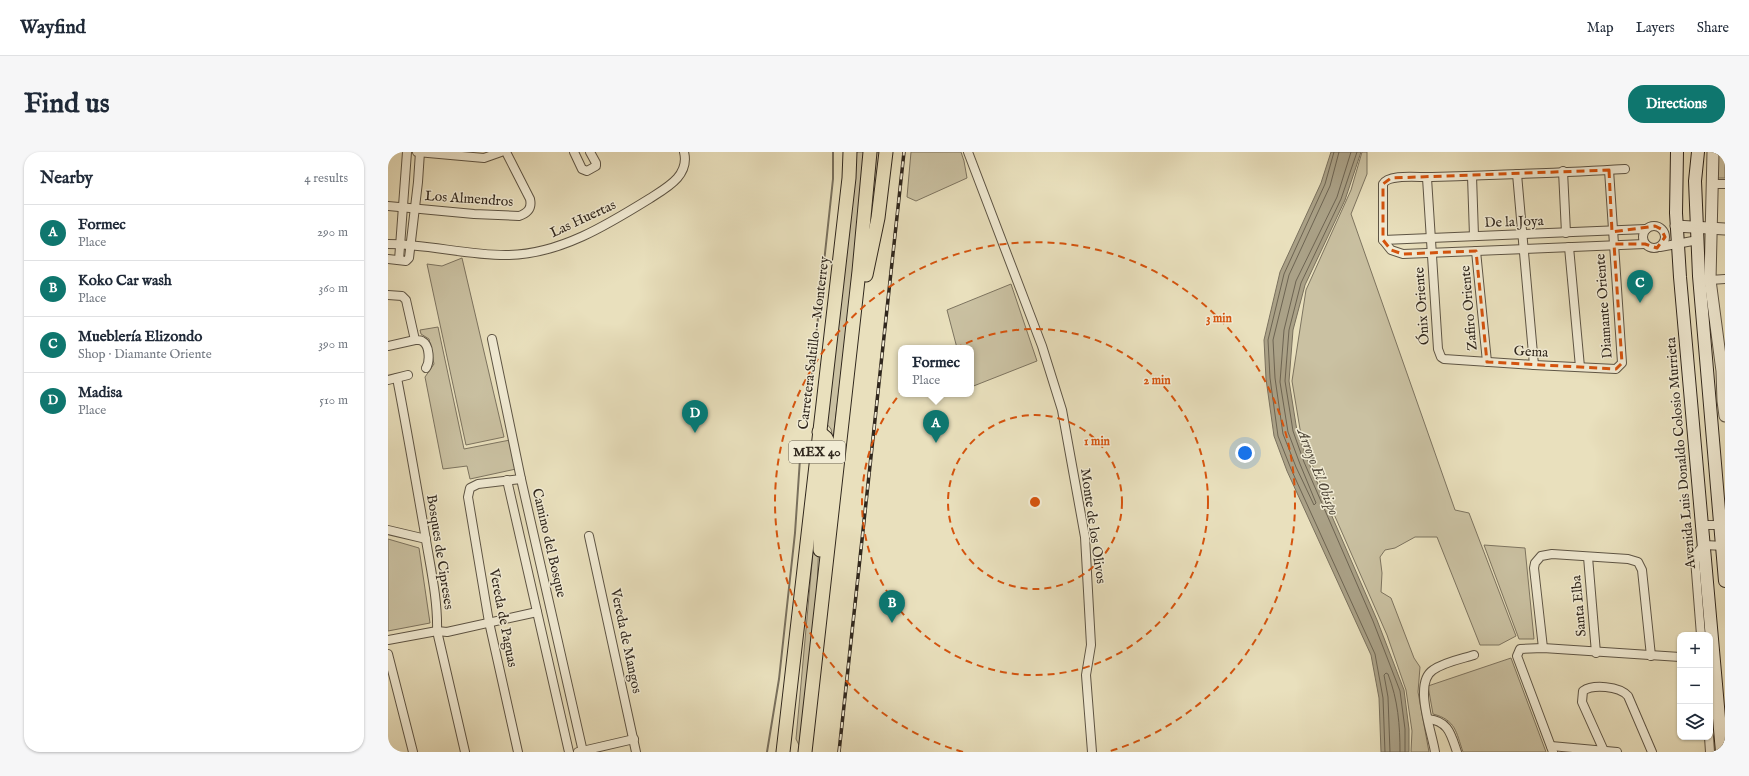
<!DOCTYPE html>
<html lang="en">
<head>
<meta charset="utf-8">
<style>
  :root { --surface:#fff; --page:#f6f6f7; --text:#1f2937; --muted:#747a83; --line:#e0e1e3; --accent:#0f766e }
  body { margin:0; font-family:"IM FELL English",serif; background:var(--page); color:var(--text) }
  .controls { position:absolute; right:12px; bottom:12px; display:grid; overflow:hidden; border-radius:8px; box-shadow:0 1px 3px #0004 }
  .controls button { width:36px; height:36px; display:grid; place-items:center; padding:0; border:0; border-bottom:1px solid var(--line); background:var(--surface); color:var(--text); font:20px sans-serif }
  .you { position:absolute; left:857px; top:301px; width:14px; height:14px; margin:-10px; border:3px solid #fff; border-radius:50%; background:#1a73e8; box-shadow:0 0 0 6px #1a73e833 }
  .badge { display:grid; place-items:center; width:26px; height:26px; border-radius:50%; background:var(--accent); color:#fff; font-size:13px; font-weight:700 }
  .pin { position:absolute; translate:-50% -33px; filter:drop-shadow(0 1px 2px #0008) }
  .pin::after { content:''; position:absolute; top:21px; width:14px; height:12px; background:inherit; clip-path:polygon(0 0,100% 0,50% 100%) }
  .popup { position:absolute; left:510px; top:193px; width:76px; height:52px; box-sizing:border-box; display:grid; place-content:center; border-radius:8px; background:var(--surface); filter:drop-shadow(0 1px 3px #0005); font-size:13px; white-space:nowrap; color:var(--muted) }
  .popup b { font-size:15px; color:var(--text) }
  .popup::after { content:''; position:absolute; left:50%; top:100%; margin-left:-8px; border:8px solid transparent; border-top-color:var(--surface) }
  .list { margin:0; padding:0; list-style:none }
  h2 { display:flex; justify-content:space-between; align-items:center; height:52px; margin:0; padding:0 16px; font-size:17px }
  h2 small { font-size:13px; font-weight:400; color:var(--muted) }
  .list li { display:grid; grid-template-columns:26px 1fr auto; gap:12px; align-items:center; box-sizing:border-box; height:56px; padding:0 16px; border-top:1px solid var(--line) }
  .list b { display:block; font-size:15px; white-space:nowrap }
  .list p { margin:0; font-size:13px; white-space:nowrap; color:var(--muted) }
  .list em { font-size:13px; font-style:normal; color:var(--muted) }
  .icon { flex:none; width:22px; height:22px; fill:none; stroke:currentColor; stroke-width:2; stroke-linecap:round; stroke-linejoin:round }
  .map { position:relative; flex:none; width:1337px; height:600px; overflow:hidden; border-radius:16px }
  header { display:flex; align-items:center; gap:24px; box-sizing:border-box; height:56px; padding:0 20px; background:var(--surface); border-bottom:1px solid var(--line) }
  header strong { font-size:19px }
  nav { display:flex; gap:22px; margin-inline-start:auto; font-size:14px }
  .intro { display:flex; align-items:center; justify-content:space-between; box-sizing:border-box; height:96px; padding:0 24px }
  h1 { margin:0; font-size:28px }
  .button { padding:10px 18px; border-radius:16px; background:var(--accent); color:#fff; font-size:14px; font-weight:700 }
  main { display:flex; gap:24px; padding:0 24px }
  aside { flex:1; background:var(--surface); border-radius:16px; box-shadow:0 1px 3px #0004 }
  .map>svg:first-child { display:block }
  .green { fill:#cac1a2; stroke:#7d7460 }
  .water { fill:#aaa187; stroke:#79705d }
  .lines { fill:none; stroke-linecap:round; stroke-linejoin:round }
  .shore { stroke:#6d6452; stroke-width:1 }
  .stream { stroke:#79705d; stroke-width:2 }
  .minor-casing { stroke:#5e5545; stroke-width:10 }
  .tertiary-casing { stroke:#5e5545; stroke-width:13 }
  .secondary-casing { stroke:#30271d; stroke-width:14 }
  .primary-casing { stroke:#30271d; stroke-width:15 }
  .minor { stroke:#f1ebd4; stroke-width:8 }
  .tertiary { stroke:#f1ebd4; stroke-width:11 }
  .secondary { stroke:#f1ebd4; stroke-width:12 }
  .primary { stroke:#e9e0bd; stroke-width:13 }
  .rail-casing { stroke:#30271d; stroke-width:3.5 }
  .rail { stroke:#f1ebd4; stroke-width:2; stroke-dasharray:6; stroke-linecap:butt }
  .marked { fill:none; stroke:#d6540e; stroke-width:3; stroke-dasharray:8 5; stroke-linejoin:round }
  .ring { fill:none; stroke:#d6540e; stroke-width:2; stroke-dasharray:7 5 }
  .labels { text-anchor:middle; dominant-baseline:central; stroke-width:3; stroke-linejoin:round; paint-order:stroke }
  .shield { fill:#f1ebd4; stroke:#6a6254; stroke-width:1 }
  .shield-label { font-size:13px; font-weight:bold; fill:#30271d }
  .street-label { font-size:14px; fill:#30271d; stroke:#f1ebd4 }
  .water-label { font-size:15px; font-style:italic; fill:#554c3d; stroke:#f1ebd4 }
  .centre { fill:#d6540e; stroke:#f1ebd4; stroke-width:2 }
  .ring-label { font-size:12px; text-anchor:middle; font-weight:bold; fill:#d6540e; stroke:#f1ebd4; stroke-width:3; stroke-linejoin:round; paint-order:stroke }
</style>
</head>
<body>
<header>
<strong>Wayfind</strong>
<nav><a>Map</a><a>Layers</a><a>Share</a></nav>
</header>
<div class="intro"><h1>Find us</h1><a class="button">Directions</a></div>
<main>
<aside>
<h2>Nearby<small>4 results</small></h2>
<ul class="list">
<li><span class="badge">A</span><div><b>Formec</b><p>Place</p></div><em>290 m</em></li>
<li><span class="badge">B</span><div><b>Koko Car wash</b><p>Place</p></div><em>360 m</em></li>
<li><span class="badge">C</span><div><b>Mueblería Elizondo</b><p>Shop · Diamante Oriente</p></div><em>390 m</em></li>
<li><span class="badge">D</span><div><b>Madisa</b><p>Place</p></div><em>510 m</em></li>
</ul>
</aside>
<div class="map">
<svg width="1337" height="600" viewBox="0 0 1337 600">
  <rect width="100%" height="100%" fill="#e9e0bd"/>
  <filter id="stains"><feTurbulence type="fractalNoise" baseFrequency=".005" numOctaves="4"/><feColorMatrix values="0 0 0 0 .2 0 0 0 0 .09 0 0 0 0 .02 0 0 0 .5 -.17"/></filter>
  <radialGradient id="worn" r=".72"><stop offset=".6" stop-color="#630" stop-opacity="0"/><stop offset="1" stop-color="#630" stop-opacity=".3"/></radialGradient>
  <!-- green -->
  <g class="green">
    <path d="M466 0H477L470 85 445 287 443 277 438 271Z"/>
    <path d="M488 0H492L485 66 480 84Z"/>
    <path d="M523 0H573L576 9 579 26 528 49 519 45Z"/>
    <path d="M974 0H979V22L963 62 1067 358 1081 361 1128 484 1111 493H1092L1049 385H1027L1007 396 997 398 992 405 994 421 993 440 1003 446 1026 506 1032 515 1030 540 1041 600H1023L1024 579 1018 538 999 483 924 312 912 277 904 229 918 138 963 38Z"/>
    <path d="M1330 0H1337V26H1329Z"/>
    <path d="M74 106 116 285 78 293 39 112 54 114Z"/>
    <path d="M623 132 649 209 583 235V196H569L559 158Z"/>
    <path d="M50 175 76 297 122 288 128 317 82 327 79 314 55 317 37 225 46 212 41 187 33 182 32 178Z"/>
    <path d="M435 290 429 436 413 592 411 593 408 587Z"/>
    <path d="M0 387 31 396 42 471 0 479Z"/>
    <path d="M1096 393 1137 396 1146 487H1131Z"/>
    <path d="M1123 506 1158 600H1075C1068 580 1068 568 1045 562L1040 534Z"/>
  </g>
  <!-- water -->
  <path class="water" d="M943 0H973L957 48 917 133 905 178 901 229 909 279 920 309 989 468 1016 538 1021 577V600H993L991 546 983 503 899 319 886 284 878 227 876 188 892 120 933 31Z"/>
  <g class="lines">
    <!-- shore -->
    <g class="shore">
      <path d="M946 0 937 32 896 122 880 188 882 226 890 284 903 317 987 502 995 546 997 600"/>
      <path d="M951 0 942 34 901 123 885 188 887 226 895 282 908 315 926 353 928 351 912 312 900 280 892 230 896 178 908 129 949 45 963 0"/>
      <path d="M969 0 953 47 913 131 901 178 897 229 905 279 916 310 985 469 1012 539 1017 577V600"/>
      <path d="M1002 600 1000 545 996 523 998 521 1000 522C1010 548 1012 573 1012 600"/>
    </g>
    <!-- stream -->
    <g class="stream">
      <path d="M416 265 423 231 445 27V0"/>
      <path d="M379 600 391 527 407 381 413 292"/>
    </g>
    <!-- minor casing -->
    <g class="minor-casing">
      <g id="minor">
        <path d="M29 0 96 6 113 0"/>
        <path d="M186 0 194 17 199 19 208 14V11L202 0"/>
        <path d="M580 0 654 194 674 258 697 385 703 493 698 523 704 600"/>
        <path d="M1237 17C1173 21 1109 23 1044 25 1033 26 1001 21 995 32V88L1003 98 1015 102 1257 92"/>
        <path d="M1175 19 1178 81"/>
        <path d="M1129 22 1146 213"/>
        <path d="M1084 24 1086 84"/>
        <path d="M1039 26 1050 197 1053 205 1056 207 1146 213 1228 217 1234 211 1221 18"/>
        <path d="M1325 32H1337"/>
        <path d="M0 54 86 62 131 64C140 61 144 56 142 47L118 0"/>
        <circle cx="1266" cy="85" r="11"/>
        <path d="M995 88 1258 77"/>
        <path d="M0 92C41 92 81 104 121 103 172 102 219 73 261 47 278 36 302 24 296 0"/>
        <path d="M1181 95 1192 215"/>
        <path d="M1272 95 1310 88"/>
        <path d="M1088 99 1099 210"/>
        <path d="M0 107 18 109 21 106 30 30 32 0"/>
        <path d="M11 108 19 0"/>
        <path d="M1322 128 1337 127"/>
        <path d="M0 143 14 144 18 148 27 188C28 188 33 188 34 189 42 193 42 210 38 216"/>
        <path d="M104 187 133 327 195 600"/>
        <path d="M0 194 27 188"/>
        <path d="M9 226C19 278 28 330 37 382 42 414 50 447 49 479L77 600"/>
        <path d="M0 228 20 223"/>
        <path d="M119 328 181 600"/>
        <path d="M1314 373H1332L1336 371"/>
        <path d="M0 378 38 387"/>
        <path d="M201 384 248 600"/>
        <path d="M1200 405 1208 501"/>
        <path d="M1313 483 1307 407 1309 401 1316 393 1337 394"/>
        <path d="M0 488 49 479 59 480 149 460"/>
        <path d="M1155 496 1146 416 1147 411 1153 404 1164 402 1240 407 1250 410 1254 418 1263 504"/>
        <path d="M0 502 25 600"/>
        <path d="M1040 567C1061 569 1063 583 1069 600"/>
        <path d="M1321 585 1322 600"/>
        <path d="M1163 594 1229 600"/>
        <path d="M1216 599 1194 550 1195 539C1205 532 1231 534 1240 544L1264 600"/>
        <path d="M130 600 101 470 80 345 82 336 90 332 133 327"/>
        <path d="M190 600 246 587"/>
        <path d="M1047 600C1044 580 1025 531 1045 518 1056 510 1073 507 1086 503"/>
        <path d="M1165 600 1129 504 1132 497 1155 496 1292 505"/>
      </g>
    </g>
    <!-- tertiary casing -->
    <g class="tertiary-casing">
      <g id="tertiary">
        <path d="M1325 0 1322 128 1334 219 1335 249 1337 264"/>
        <path d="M1288 74 1337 77"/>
      </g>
    </g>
    <!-- secondary casing -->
    <g class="secondary-casing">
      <g id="secondary">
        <path d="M1289 0 1288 61 1292 125 1334 600"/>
        <path d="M1310 0 1307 29 1311 124 1337 429"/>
      </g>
    </g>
    <!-- primary casing -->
    <g class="primary-casing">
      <g id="primary">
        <path d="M478 123 490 66 498 0"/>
        <path d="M431 280 438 286 442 294 432 380V398"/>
        <path d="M395 600 461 26 462 0"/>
        <path d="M417 600 471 119 482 0"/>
      </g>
    </g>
    <!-- minor -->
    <use href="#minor" class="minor"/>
    <!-- tertiary -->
    <use href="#tertiary" class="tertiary"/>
    <!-- secondary -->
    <use href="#secondary" class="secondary"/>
    <!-- primary -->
    <use href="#primary" class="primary"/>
    <!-- rail casing -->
    <g class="rail-casing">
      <path id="rail" d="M451 600 516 0"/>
    </g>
    <!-- rail -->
    <use href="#rail" class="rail"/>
  </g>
  <!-- marked area -->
  <path class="marked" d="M1221 18 1224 80 1267 74 1273 77 1277 85 1269 96 1257 92H1226L1234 211 1228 217 1099 210 1088 99 1015 102 1003 98 995 88V32L1003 26Z"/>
  <!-- distance rings -->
  <g class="ring">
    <circle cx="647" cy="350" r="87"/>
    <circle cx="647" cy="350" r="173"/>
    <path d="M575 600A260 260 0 1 1 719 600"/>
  </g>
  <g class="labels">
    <!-- shield labels -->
    <rect class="shield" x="401" y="289" width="56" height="22" rx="3"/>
    <g class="shield-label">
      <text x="429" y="300">MEX 40</text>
    </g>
    <!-- street labels -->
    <g class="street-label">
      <text transform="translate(81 47) rotate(4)">Los Almendros</text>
      <text transform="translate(195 67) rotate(-25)">Las Huertas</text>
      <text transform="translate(1126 70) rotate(-2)">De la Joya</text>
      <text transform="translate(1034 154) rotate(-94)">Ónix Oriente</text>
      <text transform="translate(1216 154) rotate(-94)">Diamante Oriente</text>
      <text transform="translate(1081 156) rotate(-95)">Zafiro Oriente</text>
      <text transform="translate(426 191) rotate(-83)">Carretera Saltillo - Monterrey</text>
      <text transform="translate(1143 200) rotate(3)">Gema</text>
      <text transform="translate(1293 301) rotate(-95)">Avenida Luis Donaldo Colosio Murrieta</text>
      <text transform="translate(705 374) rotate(82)">Monte de los Olivos</text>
      <text transform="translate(161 391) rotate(77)">Camino del Bosque</text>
      <text transform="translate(52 400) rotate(81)">Bosques de Cipreses</text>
      <text transform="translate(1191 454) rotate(-95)">Santa Elba</text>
      <text transform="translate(115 466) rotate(79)">Vereda de Paguas</text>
      <text transform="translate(238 489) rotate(78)">Vereda de Mangos</text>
    </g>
    <!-- water labels -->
    <g class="water-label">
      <text transform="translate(930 320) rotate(69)">Arroyo El Obispo</text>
    </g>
  </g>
  <circle cx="647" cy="350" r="6" class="centre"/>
  <g class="ring-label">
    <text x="831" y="170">3 min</text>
    <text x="769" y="232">2 min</text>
    <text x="709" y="293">1 min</text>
  </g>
  <rect width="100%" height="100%" filter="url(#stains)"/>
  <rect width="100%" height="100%" fill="url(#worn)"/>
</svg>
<div class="controls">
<button>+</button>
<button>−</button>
<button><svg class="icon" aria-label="layers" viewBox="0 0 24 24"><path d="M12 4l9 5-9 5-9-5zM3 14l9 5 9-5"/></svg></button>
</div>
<div class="you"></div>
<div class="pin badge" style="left:548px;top:291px">A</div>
<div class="popup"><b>Formec</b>Place</div>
<div class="pin badge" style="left:504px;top:471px">B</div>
<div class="pin badge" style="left:1252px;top:151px">C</div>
<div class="pin badge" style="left:307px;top:281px">D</div>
</div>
</main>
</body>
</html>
